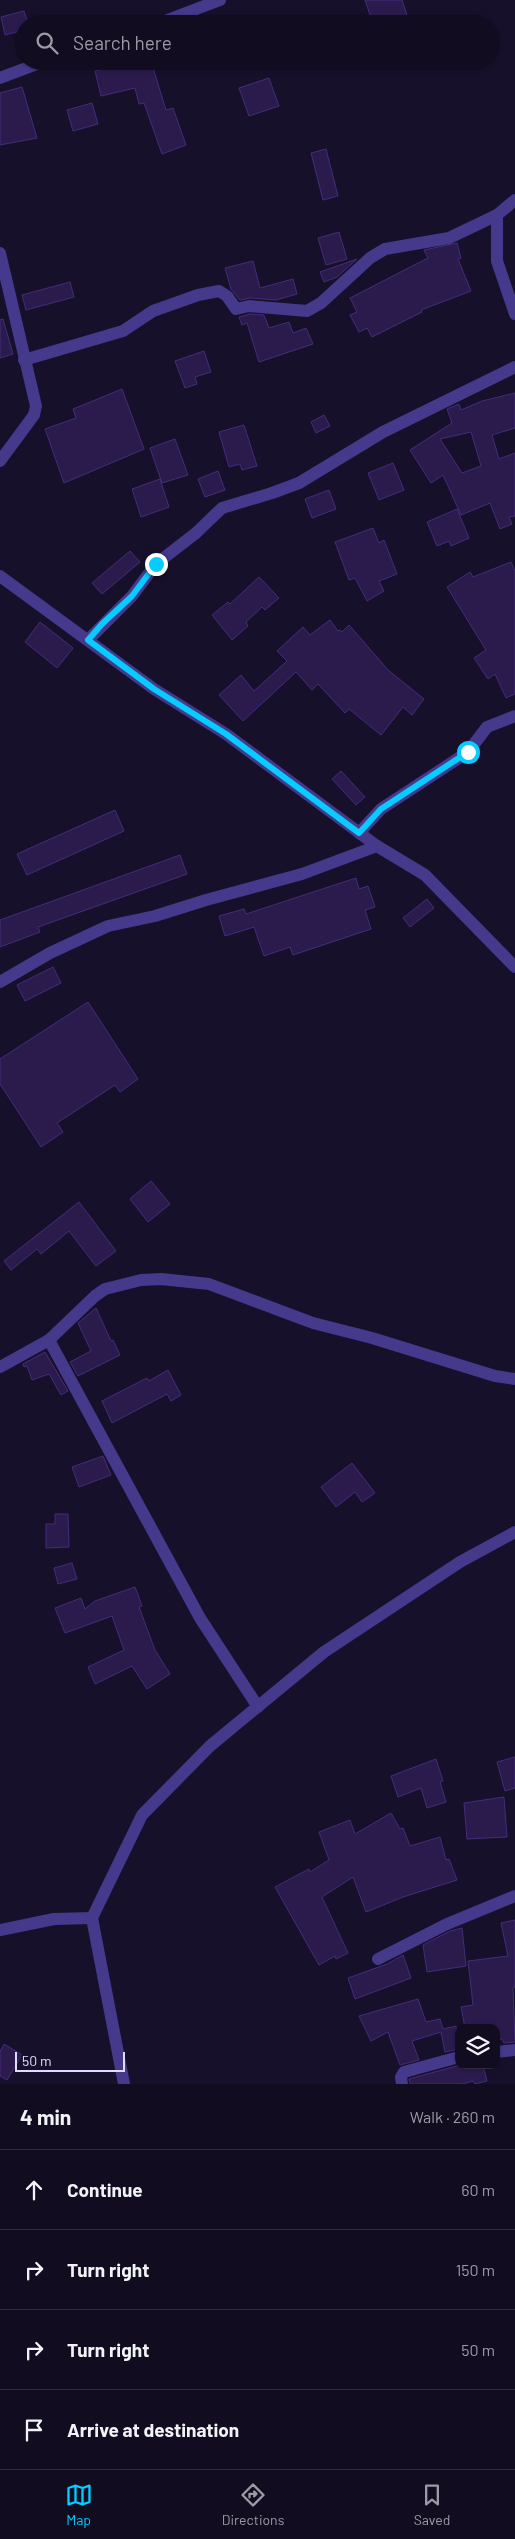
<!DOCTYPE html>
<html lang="en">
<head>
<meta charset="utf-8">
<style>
  :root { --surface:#110c20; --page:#1a1529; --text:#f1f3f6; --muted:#9c9ba5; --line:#302c3e; --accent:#06ccff }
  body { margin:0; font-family:Barlow,sans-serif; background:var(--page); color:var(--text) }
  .controls { position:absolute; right:15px; bottom:15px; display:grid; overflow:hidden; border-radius:10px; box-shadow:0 1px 4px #0004 }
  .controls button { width:45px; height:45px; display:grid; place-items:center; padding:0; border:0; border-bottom:1px solid var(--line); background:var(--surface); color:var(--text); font:25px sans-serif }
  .scale { position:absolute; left:15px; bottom:12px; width:110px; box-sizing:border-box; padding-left:5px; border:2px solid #e2daff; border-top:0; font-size:14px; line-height:18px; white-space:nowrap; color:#e2daff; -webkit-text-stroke:4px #17102b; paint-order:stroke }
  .stop { position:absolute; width:15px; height:15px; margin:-11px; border:4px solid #06ccff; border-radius:50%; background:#fff }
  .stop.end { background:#06ccff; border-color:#fff; box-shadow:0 1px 5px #0008 }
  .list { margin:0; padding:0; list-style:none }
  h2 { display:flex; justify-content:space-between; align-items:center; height:65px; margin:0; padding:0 20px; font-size:21px }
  h2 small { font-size:16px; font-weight:400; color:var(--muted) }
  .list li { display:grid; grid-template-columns:32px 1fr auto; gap:15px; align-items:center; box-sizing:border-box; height:80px; padding:0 20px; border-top:1px solid var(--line) }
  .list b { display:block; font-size:19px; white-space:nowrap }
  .list em { font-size:16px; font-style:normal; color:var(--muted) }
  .icon { flex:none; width:28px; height:28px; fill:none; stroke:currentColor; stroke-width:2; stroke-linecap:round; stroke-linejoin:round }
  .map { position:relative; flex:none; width:515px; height:2084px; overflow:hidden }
  .search { position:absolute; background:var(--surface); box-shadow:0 1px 4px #0004; left:15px; right:15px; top:15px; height:55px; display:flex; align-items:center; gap:12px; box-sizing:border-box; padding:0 18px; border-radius:28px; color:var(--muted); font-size:19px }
  .sheet { height:385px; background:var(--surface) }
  nav { display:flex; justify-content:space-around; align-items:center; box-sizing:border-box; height:70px; border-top:1px solid var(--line); background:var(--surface); font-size:14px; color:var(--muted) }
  nav a { display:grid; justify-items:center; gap:2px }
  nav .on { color:var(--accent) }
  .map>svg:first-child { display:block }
  .building { fill:#2b1b4d; stroke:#442c7a; fill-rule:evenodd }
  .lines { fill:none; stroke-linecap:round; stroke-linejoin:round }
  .minor { stroke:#45398c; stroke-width:12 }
  .tertiary { stroke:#45398c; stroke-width:12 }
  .route { stroke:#06ccff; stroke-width:6 }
</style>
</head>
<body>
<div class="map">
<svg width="515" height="2084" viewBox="0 0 515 2084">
  <rect width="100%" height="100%" fill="#17102b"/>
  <!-- building -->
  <g class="building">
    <path d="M365 0H402L410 24H373Z"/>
    <path d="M24 11 28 24H24V30L5 35 1 17Z"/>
    <path d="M128 61H151L166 110 173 108 186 145 162 154 144 103 139 104 135 88 101 96 95 71 128 63Z"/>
    <path d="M269 78 279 106 249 116 239 88Z"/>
    <path d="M22 87 37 138 0 145V93Z"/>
    <path d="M92 103 98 124 73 131 67 110Z"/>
    <path d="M326 149 338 196 323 200 311 153Z"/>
    <path d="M339 232 347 259 326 265 318 238Z"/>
    <path d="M457 243 461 258 458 259 471 291 421 310 422 312 372 337 367 328 359 332 350 315 357 312 350 298 428 258 424 250Z"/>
    <path d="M357 259 337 277 324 282 320 272Z"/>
    <path d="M253 261 260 288 293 279 297 294 276 300 250 298 240 300 231 289 225 268Z"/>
    <path d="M70 282 74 297 26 310 22 295Z"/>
    <path d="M250 314 264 315 269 328 289 322 293 333 306 328 313 344 259 362 247 323 242 325 239 317Z"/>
    <path d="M3 319 13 354 0 358V320Z"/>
    <path d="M204 351 211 372 195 377 197 384 185 388 175 361Z"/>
    <path d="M122 389 144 449 64 483 45 429 76 418 73 409Z"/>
    <path d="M515 393V428L492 435 499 459 515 453V516L509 517 512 524 500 529 490 503 461 515 443 475 431 483 410 450 452 423 447 409 459 404 461 410 482 401ZM471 432 481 466 462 473 440 439Z"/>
    <path d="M324 415 330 426 316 433 311 422Z"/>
    <path d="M244 425 257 466 242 470 240 464 229 467 219 432Z"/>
    <path d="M175 439 188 475 162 483 150 448Z"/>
    <path d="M393 463 404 490 379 500 368 473Z"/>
    <path d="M218 471 225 490 205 497 198 479Z"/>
    <path d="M160 479 169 507 141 517 132 489Z"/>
    <path d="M329 490 336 509 312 518 305 499Z"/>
    <path d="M457 509 469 538 451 546 449 541 437 546 427 522Z"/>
    <path d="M373 528 379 543 384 540 397 574 379 581 384 591 367 601 355 578 349 580 335 542Z"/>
    <path d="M130 551 140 562 102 594 92 583Z"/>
    <path d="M511 562 515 571V694L506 698 495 674 488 679 474 658 486 650 447 587 470 572 473 577Z"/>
    <path d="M259 577 279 598 265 610 262 607 246 622 248 626 232 640 212 615 228 602 230 604Z"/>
    <path d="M330 620 338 631 340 630 342 632 349 625 388 670 424 699 412 715 403 707 381 735 349 709 345 713 318 684 312 690 296 672 243 721 219 695 241 675 254 691 287 661 277 651 303 627 310 635Z"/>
    <path d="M40 622 73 648 57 668 25 642Z"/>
    <path d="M341 771 365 797 356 805 332 779Z"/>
    <path d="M115 810 124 831 27 875 17 854Z"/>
    <path d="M180 855 187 874 38 927 40 932 0 947V920Z"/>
    <path d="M356 878 359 889 368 886 375 907 365 910 371 929 293 955 290 947 264 956 254 927 225 936 219 916 244 909 246 914Z"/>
    <path d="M427 899 434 908 410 927 403 918Z"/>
    <path d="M53 967 61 983 25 1001 17 985Z"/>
    <path d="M88 1002 138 1079 120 1092 115 1085 57 1123 63 1132 41 1147 0 1084V1059Z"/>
    <path d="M151 1181 170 1204 148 1222 130 1199Z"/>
    <path d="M79 1202 116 1251 96 1266 69 1231 41 1254 37 1249 11 1270 4 1261Z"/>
    <path d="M96 1308 111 1341 113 1340 120 1355 78 1376 70 1362 91 1351 78 1323Z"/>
    <path d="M45 1352 68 1391 61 1395 49 1374 32 1380 27 1366 24 1367 23 1364Z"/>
    <path d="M168 1370 181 1395 171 1401 167 1394 112 1423 102 1401 147 1378 149 1381Z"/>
    <path d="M103 1456 111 1475 79 1487 72 1467Z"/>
    <path d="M352 1463 375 1493 362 1502 355 1492 336 1507 321 1487Z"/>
    <path d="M55 1514H68L69 1547 46 1548V1524H55Z"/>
    <path d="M72 1563 77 1579 58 1584 54 1568Z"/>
    <path d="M135 1587 142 1606 139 1607 155 1650 170 1674 147 1689 132 1666 95 1684 88 1667 124 1650 112 1616 65 1633 55 1608 81 1598 85 1609 95 1601Z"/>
    <path d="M515 1757V1788L505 1791 497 1762Z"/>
    <path d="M436 1759 443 1781 440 1782 446 1802 427 1808 421 1788 398 1797 391 1776Z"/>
    <path d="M504 1797 507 1837 467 1839 464 1803Z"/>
    <path d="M391 1813 400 1829 403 1828 410 1846 440 1837 446 1860 449 1859 457 1880 403 1897 366 1912 353 1877 322 1897 348 1953 336 1959 335 1956 319 1965 275 1887 309 1869 310 1872 329 1860 319 1832 350 1820 355 1834Z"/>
    <path d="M515 1920V1987L513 1988 515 2042 504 2043 502 2039 496 2040V2028H465L461 2007 473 2005 468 1961 508 1956 501 1923Z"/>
    <path d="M462 1928 466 1966 427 1972 423 1945 450 1931Z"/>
    <path d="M403 1955 411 1978 355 1999 348 1978 387 1964Z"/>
    <path d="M418 1999 426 2022 440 2019 443 2029 456 2026 459 2049 445 2052 441 2032 412 2041 419 2060 400 2065 388 2032 371 2041 359 2016Z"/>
    <path d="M4 2044 22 2055 7 2080 0 2076V2052Z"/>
    <path d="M460 2065H483L487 2081 475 2084 473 2081 462 2084H410L409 2079Z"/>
  </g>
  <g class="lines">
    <!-- minor -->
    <g class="minor">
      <path d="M157 24 220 0"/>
      <path d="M0 78 45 61"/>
      <path d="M497 215V261L515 314"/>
      <path d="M0 253 36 406 34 415 0 461"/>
      <path d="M24 360 123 331 153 311 198 295 219 291 227 296 236 309 249 306 307 311 321 303 370 258 385 249 449 238 497 215 515 200"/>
      <path d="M88 640 132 596 156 564 196 533 222 508 272 493 299 483 383 432 515 367"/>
      <path d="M359 833 381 809 468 752 487 727 515 716"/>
      <path d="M0 982 50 953 108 926 155 916 206 900 302 874 377 846"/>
      <path d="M49 1340 200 1618 258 1707"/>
      <path d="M0 1367 49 1340 95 1296 105 1289 141 1280 161 1279 209 1284 313 1323 372 1338 495 1376 515 1379"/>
      <path d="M0 1930 54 1919 92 1918"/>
      <path d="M378 1959 447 1924 515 1896"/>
      <path d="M496 2052 515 2050"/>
      <path d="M124 2084 92 1918 142 1815 210 1746 324 1652 460 1562 515 1532"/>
      <path d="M402 2084 401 2077 404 2072 459 2057"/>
    </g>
    <!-- tertiary -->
    <path class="tertiary" d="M0 576 154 689 226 734 377 846 425 875 515 967"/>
  </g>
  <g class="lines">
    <!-- route -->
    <path class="route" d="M156 564 132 596 102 624 88 640 154 689 226 734 359 833 381 809 468 752"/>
  </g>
</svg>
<div class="controls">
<button><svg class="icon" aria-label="layers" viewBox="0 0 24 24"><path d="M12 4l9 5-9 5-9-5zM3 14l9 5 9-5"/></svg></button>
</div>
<div class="scale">50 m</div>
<div class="stop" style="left:468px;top:752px"></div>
<div class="stop end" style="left:156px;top:564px"></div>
<div class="search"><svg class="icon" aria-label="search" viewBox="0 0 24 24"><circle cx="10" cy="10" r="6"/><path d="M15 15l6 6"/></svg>Search here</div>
</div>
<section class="sheet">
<h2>4 min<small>Walk · 260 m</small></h2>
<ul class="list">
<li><svg class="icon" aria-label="ahead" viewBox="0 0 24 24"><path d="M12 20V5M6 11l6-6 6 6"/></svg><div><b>Continue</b></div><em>60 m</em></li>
<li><svg class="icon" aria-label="right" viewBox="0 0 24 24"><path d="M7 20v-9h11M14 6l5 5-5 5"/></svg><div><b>Turn right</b></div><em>150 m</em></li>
<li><svg class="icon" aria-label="right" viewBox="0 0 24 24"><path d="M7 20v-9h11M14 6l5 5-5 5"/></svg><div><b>Turn right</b></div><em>50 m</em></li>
<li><svg class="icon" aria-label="arrive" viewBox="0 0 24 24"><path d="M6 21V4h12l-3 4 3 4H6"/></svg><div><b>Arrive at destination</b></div></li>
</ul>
</section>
<nav>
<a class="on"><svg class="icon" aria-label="map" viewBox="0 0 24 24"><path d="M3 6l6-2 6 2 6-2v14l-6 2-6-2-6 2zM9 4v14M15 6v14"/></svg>Map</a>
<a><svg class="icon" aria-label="directions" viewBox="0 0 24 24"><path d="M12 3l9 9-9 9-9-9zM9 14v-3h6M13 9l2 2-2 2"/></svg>Directions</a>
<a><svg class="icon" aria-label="saved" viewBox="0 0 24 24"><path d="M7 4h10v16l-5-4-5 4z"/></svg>Saved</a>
</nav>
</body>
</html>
